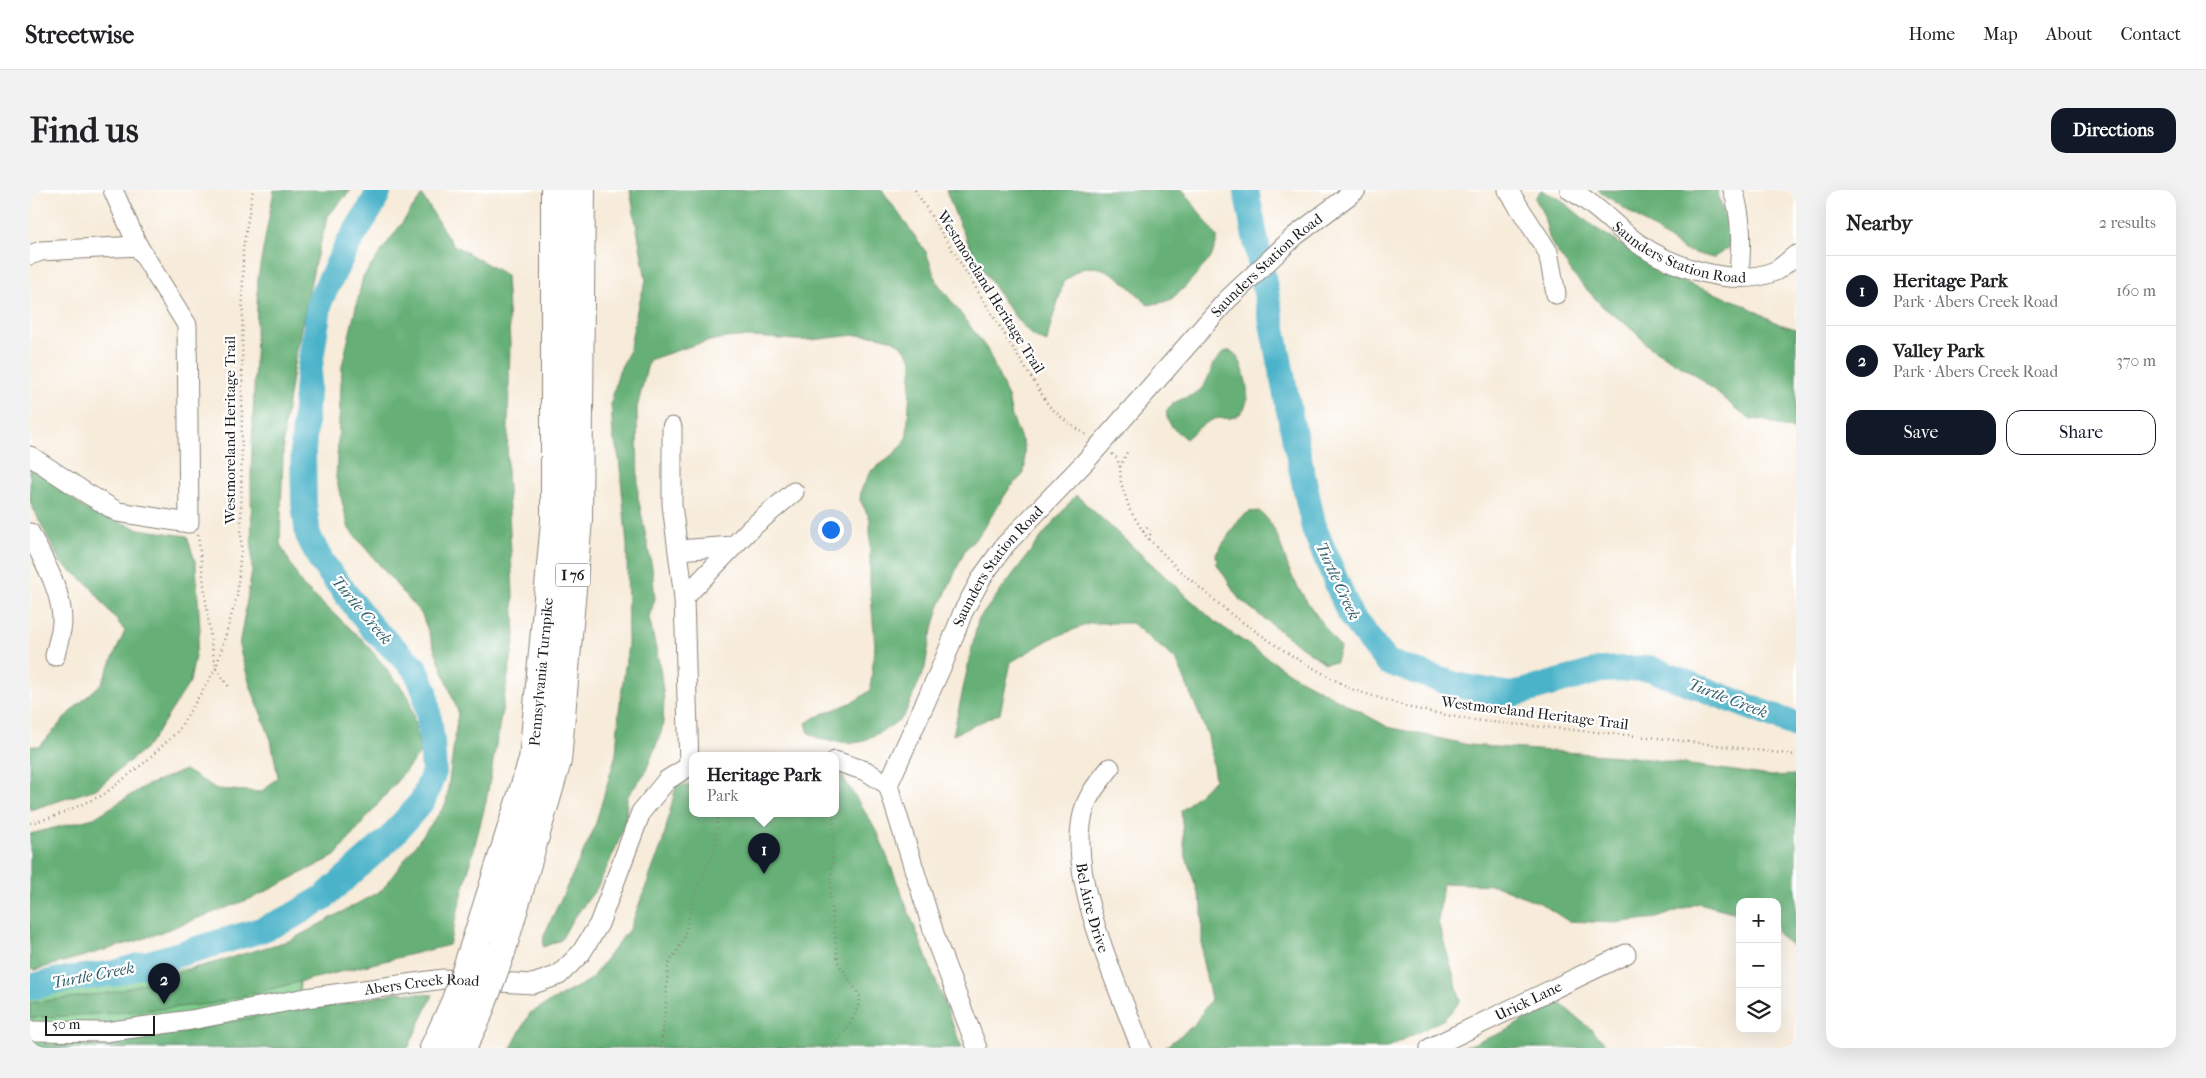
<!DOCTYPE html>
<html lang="en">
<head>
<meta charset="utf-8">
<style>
  :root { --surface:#fff; --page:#f2f2f2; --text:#202124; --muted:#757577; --line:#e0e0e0; --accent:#111827 }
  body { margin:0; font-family:"IM FELL French Canon",serif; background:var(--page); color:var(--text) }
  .controls { position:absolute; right:15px; bottom:15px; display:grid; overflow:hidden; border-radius:10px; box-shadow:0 5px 20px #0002 }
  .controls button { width:45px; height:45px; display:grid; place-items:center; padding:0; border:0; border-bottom:1px solid var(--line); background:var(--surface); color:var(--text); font:25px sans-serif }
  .scale { position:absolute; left:15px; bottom:12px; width:110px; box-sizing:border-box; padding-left:5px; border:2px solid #1c1c1c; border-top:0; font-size:14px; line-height:18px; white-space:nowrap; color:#1c1c1c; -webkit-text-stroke:4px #fff; paint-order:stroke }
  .you { position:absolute; left:800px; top:339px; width:18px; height:18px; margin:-12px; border:4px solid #fff; border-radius:50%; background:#1a73e8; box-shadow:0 0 0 8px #1a73e833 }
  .badge { display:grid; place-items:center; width:32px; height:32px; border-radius:50%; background:var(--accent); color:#fff; font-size:16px; font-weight:700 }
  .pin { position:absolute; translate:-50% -41px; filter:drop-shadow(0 1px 2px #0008) }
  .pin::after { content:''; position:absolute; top:26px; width:18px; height:15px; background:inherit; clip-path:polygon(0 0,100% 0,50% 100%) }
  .popup { position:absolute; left:659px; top:562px; width:150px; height:65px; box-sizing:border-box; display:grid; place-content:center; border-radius:10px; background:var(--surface); filter:drop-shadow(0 1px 4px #0005); font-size:16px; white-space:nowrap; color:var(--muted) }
  .popup b { font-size:19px; color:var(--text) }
  .popup::after { content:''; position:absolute; left:50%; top:100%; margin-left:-10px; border:10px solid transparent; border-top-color:var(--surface) }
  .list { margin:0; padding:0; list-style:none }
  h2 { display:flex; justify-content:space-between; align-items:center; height:65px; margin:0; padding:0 20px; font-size:21px }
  h2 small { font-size:16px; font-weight:400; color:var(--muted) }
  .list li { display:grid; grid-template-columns:32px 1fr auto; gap:15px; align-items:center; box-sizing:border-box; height:70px; padding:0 20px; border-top:1px solid var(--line) }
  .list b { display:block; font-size:19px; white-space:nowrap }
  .list p { margin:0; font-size:16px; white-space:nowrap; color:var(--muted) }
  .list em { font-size:16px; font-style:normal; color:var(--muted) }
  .actions { display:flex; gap:10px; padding:15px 20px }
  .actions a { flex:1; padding:11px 0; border:1px solid var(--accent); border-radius:15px; text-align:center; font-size:18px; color:var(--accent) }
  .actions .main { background:var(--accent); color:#fff }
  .icon { flex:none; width:28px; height:28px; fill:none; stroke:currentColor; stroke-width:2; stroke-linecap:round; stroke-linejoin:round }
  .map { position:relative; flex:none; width:1766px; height:858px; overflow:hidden; border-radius:15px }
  header { display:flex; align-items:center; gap:30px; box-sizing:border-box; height:70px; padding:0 25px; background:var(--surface); border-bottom:1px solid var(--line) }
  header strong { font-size:24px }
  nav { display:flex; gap:28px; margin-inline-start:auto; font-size:18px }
  .intro { display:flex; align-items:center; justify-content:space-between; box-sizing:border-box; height:120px; padding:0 30px }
  h1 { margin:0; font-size:35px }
  .button { padding:12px 22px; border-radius:15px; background:var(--accent); color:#fff; font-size:18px; font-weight:700 }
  main { display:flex; gap:30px; padding:0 30px }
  aside { flex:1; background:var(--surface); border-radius:15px; box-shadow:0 5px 20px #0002 }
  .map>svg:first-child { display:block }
  .green { fill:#7ecc8b; stroke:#4d7454 }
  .forest { fill:#66b077; stroke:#41664a }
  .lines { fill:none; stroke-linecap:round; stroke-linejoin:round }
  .river { stroke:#4bb3c9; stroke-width:26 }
  .minor-casing { stroke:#8a847a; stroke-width:21 }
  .highway-casing { stroke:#8a847a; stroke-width:30 }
  .path { stroke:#8a847a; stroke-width:2.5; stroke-dasharray:1 4; stroke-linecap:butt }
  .minor { stroke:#fff; stroke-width:19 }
  .highway { stroke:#fff; stroke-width:28 }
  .highway-bridge-casing { stroke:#8a847a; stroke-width:30; stroke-linecap:butt }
  .highway-bridge { stroke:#fff; stroke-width:28 }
  .labels { text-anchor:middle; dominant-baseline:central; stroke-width:4.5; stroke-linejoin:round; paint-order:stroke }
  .shield { fill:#fff; stroke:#606060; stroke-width:1 }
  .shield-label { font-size:14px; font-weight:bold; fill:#1c1c1c }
  .street-label { font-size:15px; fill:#1c1c1c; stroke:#fff }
  .water-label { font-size:16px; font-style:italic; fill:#31606a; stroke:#fff }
</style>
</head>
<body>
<header>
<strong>Streetwise</strong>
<nav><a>Home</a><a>Map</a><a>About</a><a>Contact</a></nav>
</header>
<div class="intro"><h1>Find us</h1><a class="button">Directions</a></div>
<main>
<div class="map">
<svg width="1766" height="858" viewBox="0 0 1766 858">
  <rect width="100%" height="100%" fill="#fff"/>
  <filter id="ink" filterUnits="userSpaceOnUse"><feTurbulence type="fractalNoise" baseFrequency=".02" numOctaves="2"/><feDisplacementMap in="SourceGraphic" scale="10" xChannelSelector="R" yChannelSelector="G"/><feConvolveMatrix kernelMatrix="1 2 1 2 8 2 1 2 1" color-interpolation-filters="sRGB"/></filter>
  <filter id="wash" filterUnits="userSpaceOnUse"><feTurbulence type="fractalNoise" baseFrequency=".0096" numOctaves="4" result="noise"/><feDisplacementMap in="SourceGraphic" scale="20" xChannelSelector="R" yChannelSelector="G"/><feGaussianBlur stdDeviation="1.12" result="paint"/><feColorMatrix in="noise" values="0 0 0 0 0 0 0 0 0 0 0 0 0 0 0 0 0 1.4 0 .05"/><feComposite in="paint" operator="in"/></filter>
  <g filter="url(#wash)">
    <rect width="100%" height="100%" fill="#f7ebd9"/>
    <!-- green -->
    <path class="green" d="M272 760 268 823 323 858H0V804Z"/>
    <!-- forest -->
    <g class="forest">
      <path d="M244 0H321L298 26 285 73 266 162 254 238 250 354 272 395 334 451 379 507 391 562 305 666 225 707 110 750 5 780 0 779V644L64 628 115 596 155 580 187 599 231 602 248 587 241 550 220 495 209 456 222 381 221 286 228 87Z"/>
      <path d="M600 0H852L896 62 907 92 957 159 978 207 982 227 994 256 995 276 993 285 979 299 949 345 935 360 909 418 900 448 895 478 874 526 858 538 831 552 820 553 789 549 779 543 776 533C798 518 821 518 840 500L845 456 840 394V329L830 310 831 300 841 281 858 269 873 255 877 245 882 170C863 132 813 148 780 150 756 151 732 146 708 147 678 148 647 161 619 170L607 218 608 307 622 377 625 409 619 427 630 477 634 509 633 533 631 543 615 583 597 607 596 629 586 658 567 698 541 732 531 750 513 757 514 745 564 639 586 564 589 521 598 455 597 356 589 267 583 247 581 213 589 181 599 162 607 120 616 90Z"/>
      <path d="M916 0H1153L1188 48 1181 68 1154 98 1139 111 1118 115C1100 98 1077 68 1049 80 1043 83 1038 89 1033 92 1029 113 1020 131 1017 152 996 146 985 126 973 110 947 72 931 43 916 0Z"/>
      <path d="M1511 0 1530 9 1564 37 1646 89 1711 113 1749 134 1766 139V241L1733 230 1722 229 1712 224 1665 184 1619 157 1605 141 1573 117 1546 88 1523 56 1519 47 1514 26 1505 8Z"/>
      <path d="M1568 0H1687L1700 47V57L1683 68 1654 60Z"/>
      <path d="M392 5 422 54 476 85 480 154 477 279 485 446 456 612 419 755 180 814 97 822 0 828V813L84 802 261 750 352 700 416 614 428 522 392 425 319 339 306 288 312 176 333 87Z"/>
      <path d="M1196 161H1201C1210 167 1213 178 1215 188 1219 202 1220 224 1201 228 1195 229 1189 227 1182 230 1172 234 1164 242 1156 249 1147 242 1134 232 1137 220 1144 208 1160 209 1170 200 1183 187 1178 173 1196 161Z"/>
      <path d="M0 274 55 319 109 339 157 346 166 374 170 440 160 492 119 555 66 599 0 620V556H10L41 521 72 493 95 441 58 394 30 372 0 312Z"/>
      <path d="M1046 305 1184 431 1261 484 1358 537 1439 555 1603 567 1741 586 1766 585V760L1747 743V712H1710V724L1669 713 1627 728 1583 733 1538 731 1510 713 1465 695 1413 693 1408 732 1431 811 1414 829 1357 858H1134L1164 835 1181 809 1172 768V715L1155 664 1151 621 1185 589 1178 546 1147 471 1102 433H1061L1020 449 981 472 970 523 923 545 948 430 1013 345Z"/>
      <path d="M1229 321C1251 338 1251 365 1263 388 1276 413 1294 435 1310 458L1306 472 1295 473 1259 448 1209 409 1187 374 1186 364 1210 328 1219 322Z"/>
      <path d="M805 581H809L847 641 932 858H481L500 823 560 790 600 738 633 651 646 596 663 594V623H805Z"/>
      <path d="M367 802 403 805 378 858H0V854L33 856 141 844 249 822 309 815Z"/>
      <path d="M1526 810 1563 841 1579 858H1432L1476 841Z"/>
    </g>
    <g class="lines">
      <!-- river -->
      <g class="river">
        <path d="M1216 0 1260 226 1284 338 1320 425 1357 472 1426 495 1481 505 1571 480 1619 478 1766 535"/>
        <path d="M0 797 25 791 85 783 231 740 259 728 294 707 360 648 393 610 404 582 402 550 395 501 385 478 342 438 291 371 278 345 274 314 273 261 278 189 290 110 318 54 343 14 349 0"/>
      </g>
    </g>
  </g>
  <g filter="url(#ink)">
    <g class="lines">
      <!-- minor casing -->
      <g class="minor-casing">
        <g id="minor">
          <path d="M83 0 108 56"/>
          <path d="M1478 0 1518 62 1526 104"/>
          <path id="s1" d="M1540 0C1564 13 1584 35 1606 52 1639 76 1705 99 1745 81 1752 78 1759 70 1766 65"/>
          <path d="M1703 0C1713 30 1711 56 1709 86"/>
          <path d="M0 65 11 61 108 56 157 135 159 333 88 322 56 303 0 266"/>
          <path d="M642 237V315L654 408 659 575"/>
          <path d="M0 343C13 370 32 400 32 431 32 442 27 455 25 466"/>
          <path d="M648 360 703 356"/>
          <path d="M654 408 720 339 764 302"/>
          <path d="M805 571 836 581 858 595"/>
          <path id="s2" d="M1080 578C1069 592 1057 605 1053 624 1037 690 1088 795 1111 858"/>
          <path id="s3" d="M0 841 75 842 161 830 276 808 413 789 503 794 529 785 551 763 569 734 611 622 637 590 663 574"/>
          <path id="s4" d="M947 858 908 756 858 595 914 471 933 422 952 387 975 355 1055 272 1197 110 1265 46 1326 0"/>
          <path id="s5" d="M1400 858 1596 764"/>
        </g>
      </g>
      <!-- highway casing -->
      <g class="highway-casing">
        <g id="highway">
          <path id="s6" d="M447 748 503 570 525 332V0"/>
          <path d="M471 762 527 571 548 330 551 0"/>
          <path d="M404 858 425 813"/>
          <path d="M432 858 447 827"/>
        </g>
      </g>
      <!-- path -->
      <g class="path">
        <path d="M885 0 1019 216 1038 233 1058 246"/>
        <path d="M1082 264 1087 268 1090 277 1091 293 1100 320 1116 346 1149 380 1202 425 1262 466 1321 499 1381 518 1441 530 1628 548 1766 565"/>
        <path d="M1090 277 1097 262"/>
        <path d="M1113 342 1119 336"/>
        <path d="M168 345 181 453 186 478 199 497"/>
        <path d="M1119 350 1121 340"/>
        <path d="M0 633 23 627 73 605 114 573 148 541 186 478 207 406 211 356 213 58 223 0"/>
        <path d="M631 858 636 812 638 775 653 751 664 705 685 660 688 623"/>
        <path d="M802 858 822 831 831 808 808 772 800 703 804 651 803 623"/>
      </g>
      <!-- minor -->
      <use href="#minor" class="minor"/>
      <!-- highway -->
      <use href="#highway" class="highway"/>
      <!-- highway-bridge casing -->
      <g class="highway-bridge-casing">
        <g id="highway-bridge">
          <path d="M425 813 447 748"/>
          <path d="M447 827 471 762"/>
        </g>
      </g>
      <!-- highway-bridge -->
      <use href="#highway-bridge" class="highway-bridge"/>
    </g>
  </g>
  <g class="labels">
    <!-- shield labels -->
    <rect class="shield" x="525.5" y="373.5" width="35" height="23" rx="4"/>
    <g class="shield-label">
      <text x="543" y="385">I 76</text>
    </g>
    <!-- street labels -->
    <g class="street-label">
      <text stroke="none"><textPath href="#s1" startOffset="129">Saunders Station Road</textPath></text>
      <text stroke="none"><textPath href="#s4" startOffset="929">Saunders Station Road</textPath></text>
      <text transform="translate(961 102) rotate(58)">Westmoreland Heritage Trail</text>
      <text transform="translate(200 240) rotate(-90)">Westmoreland Heritage Trail</text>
      <text stroke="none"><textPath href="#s4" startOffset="524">Saunders Station Road</textPath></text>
      <text stroke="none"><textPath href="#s6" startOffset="275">Pennsylvania Turnpike</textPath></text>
      <text transform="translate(1505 523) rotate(7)">Westmoreland Heritage Trail</text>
      <text stroke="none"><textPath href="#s2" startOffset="149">Bel Aire Drive</textPath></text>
      <text stroke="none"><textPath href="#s3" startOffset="396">Abers Creek Road</textPath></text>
      <text stroke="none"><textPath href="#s5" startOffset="109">Urick Lane</textPath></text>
    </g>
    <!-- water labels -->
    <g class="water-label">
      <text transform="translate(1308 391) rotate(65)">Turtle Creek</text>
      <text transform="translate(332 420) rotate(50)">Turtle Creek</text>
      <text transform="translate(1698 508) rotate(21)">Turtle Creek</text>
      <text transform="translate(63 785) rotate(-11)">Turtle Creek</text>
    </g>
  </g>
</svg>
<div class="controls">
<button>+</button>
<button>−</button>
<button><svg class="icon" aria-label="layers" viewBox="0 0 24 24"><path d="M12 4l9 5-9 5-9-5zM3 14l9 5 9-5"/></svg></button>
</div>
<div class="scale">50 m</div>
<div class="you"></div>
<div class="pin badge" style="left:734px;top:684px">1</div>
<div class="popup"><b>Heritage Park</b>Park</div>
<div class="pin badge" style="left:134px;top:814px">2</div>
</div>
<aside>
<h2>Nearby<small>2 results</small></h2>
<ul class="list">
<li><span class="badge">1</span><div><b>Heritage Park</b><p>Park · Abers Creek Road</p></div><em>160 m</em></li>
<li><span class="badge">2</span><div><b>Valley Park</b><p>Park · Abers Creek Road</p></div><em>370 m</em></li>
</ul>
<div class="actions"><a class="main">Save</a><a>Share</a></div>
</aside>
</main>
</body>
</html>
